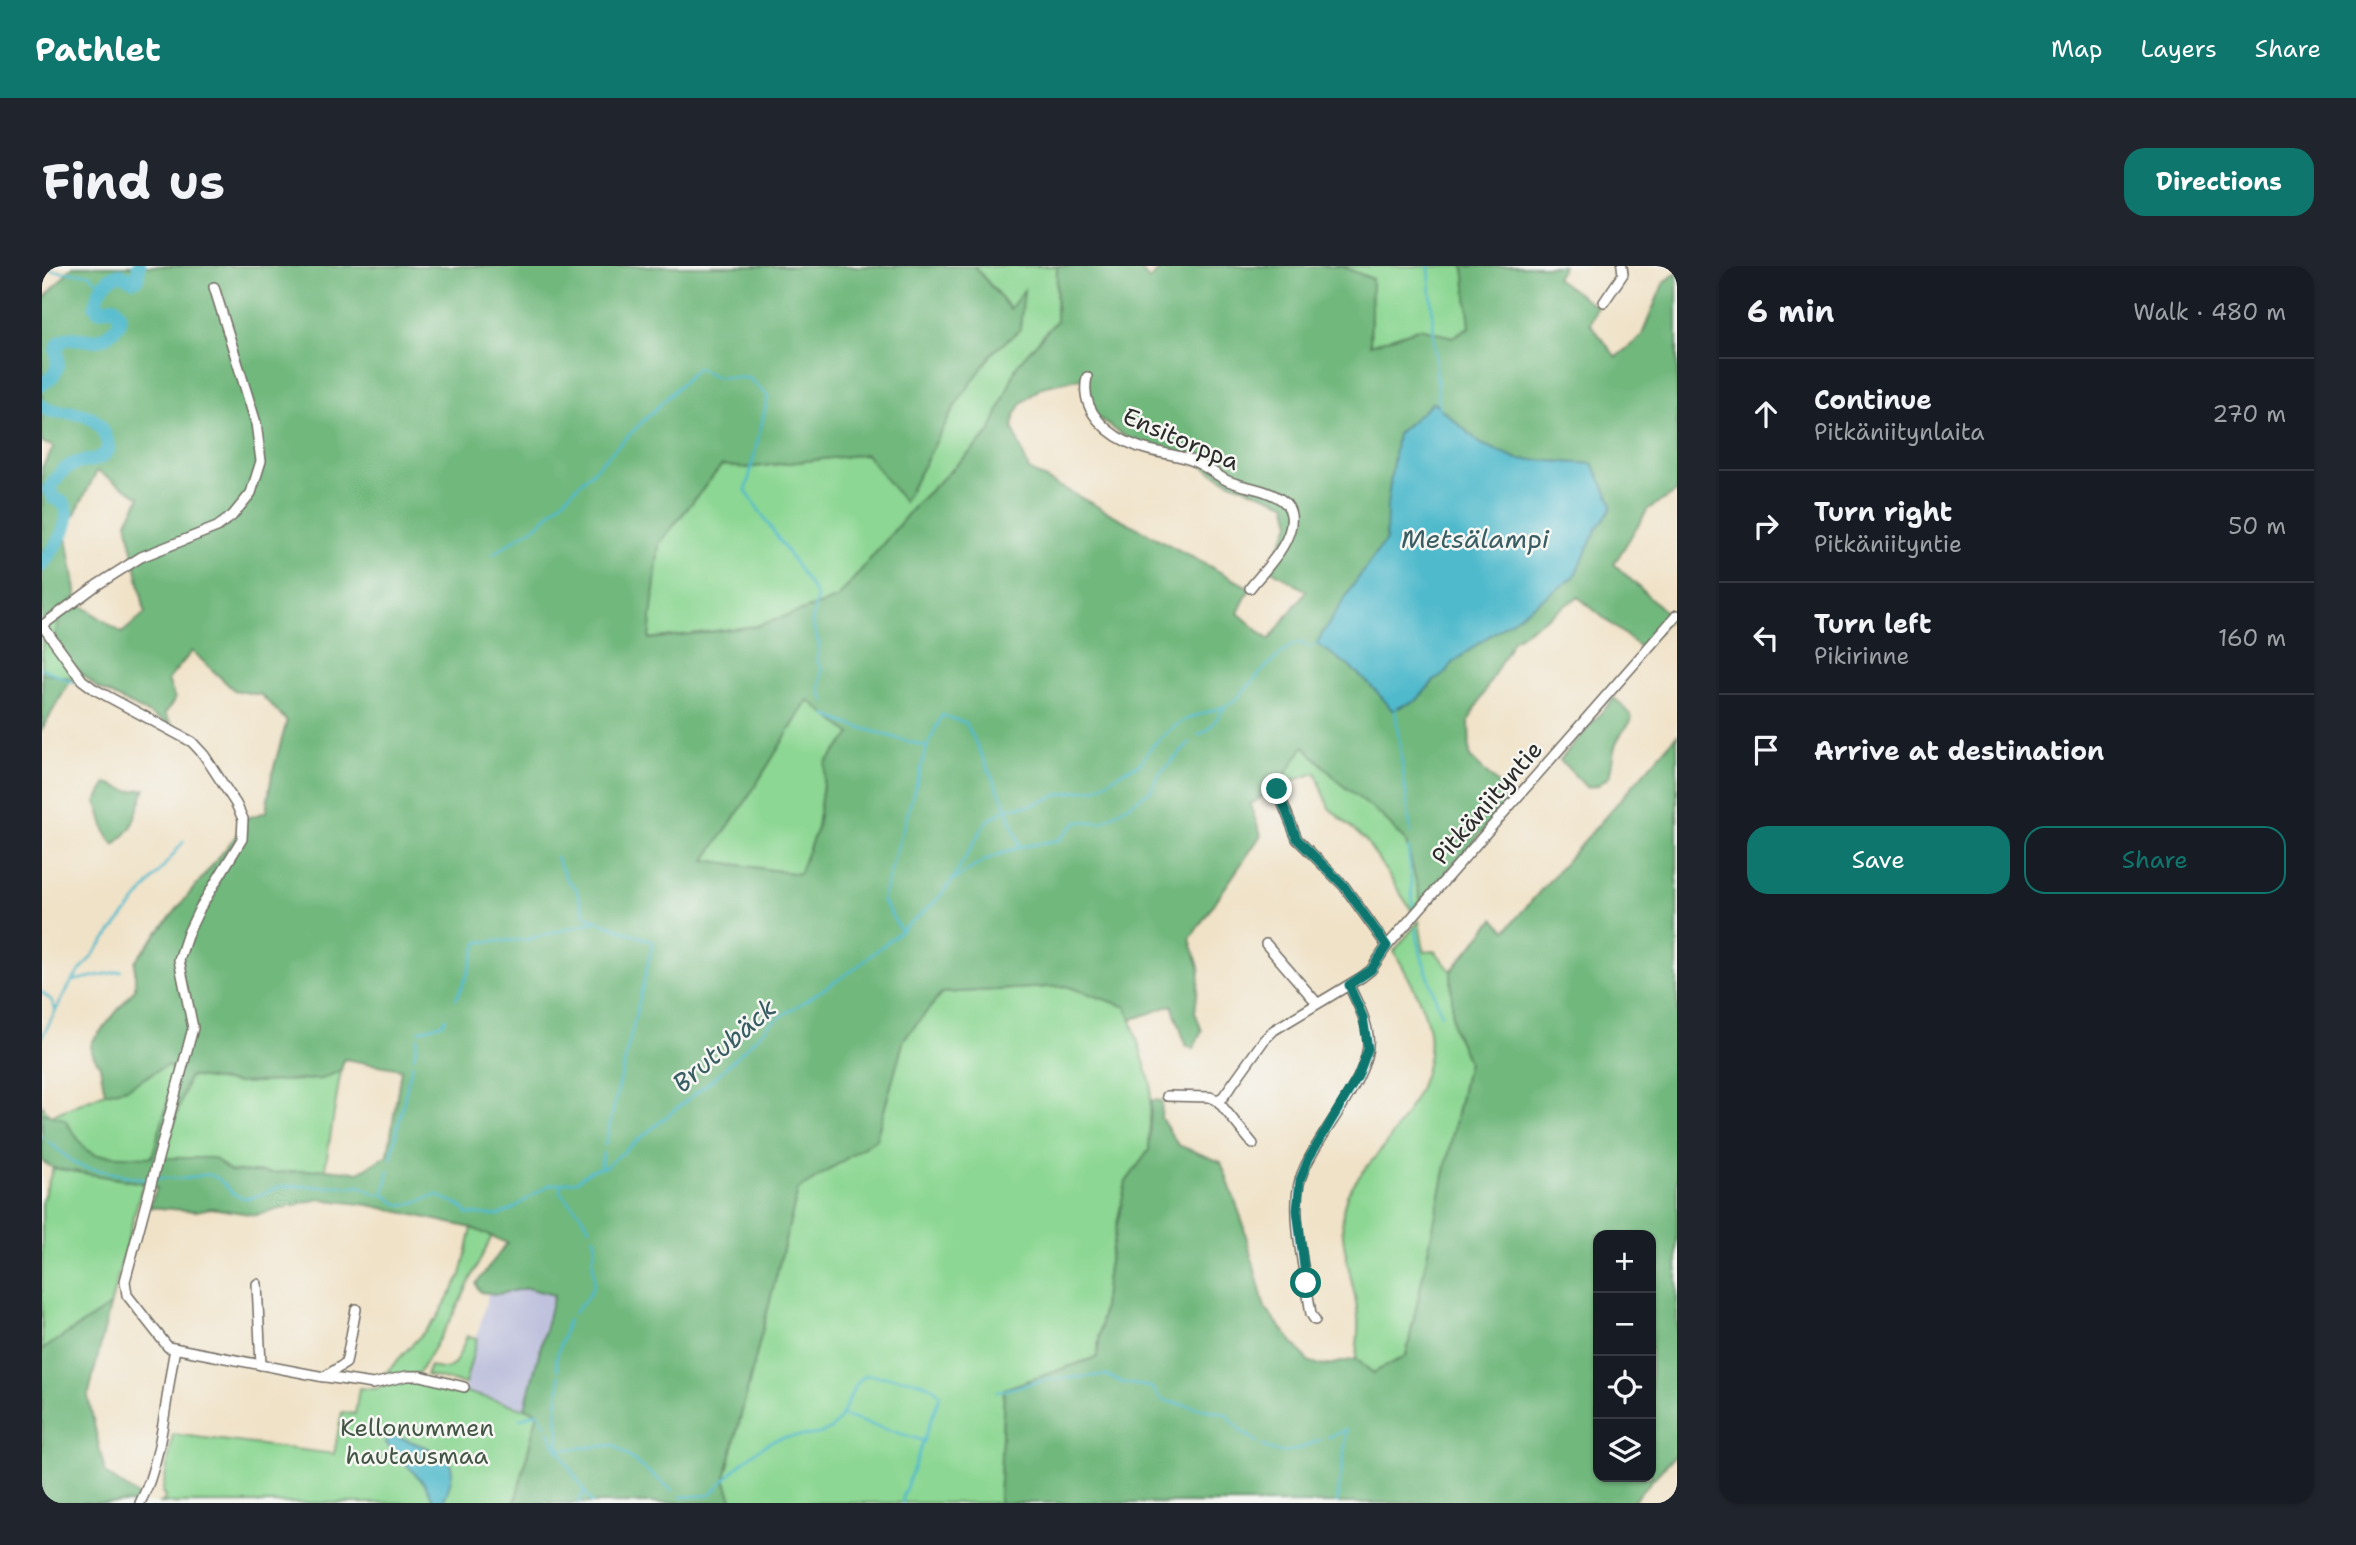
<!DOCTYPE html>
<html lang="en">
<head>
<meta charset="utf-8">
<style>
  :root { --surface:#171b24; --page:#20242c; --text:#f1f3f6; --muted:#9ea1a6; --line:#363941; --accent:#0f766e }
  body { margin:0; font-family:"Shantell Sans",sans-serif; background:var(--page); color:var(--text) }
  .controls { position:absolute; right:21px; bottom:21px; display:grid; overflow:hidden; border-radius:14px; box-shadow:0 2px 5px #0004 }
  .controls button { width:63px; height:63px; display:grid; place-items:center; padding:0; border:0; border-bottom:2px solid var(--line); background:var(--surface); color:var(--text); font:35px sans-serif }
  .stop { position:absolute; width:21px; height:21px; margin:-16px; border:5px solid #0f766e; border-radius:50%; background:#fff }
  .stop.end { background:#0f766e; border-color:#fff; box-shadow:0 2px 7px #0008 }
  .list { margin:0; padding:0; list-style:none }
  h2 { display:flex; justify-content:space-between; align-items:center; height:91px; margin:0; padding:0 28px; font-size:30px }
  h2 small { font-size:23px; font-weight:400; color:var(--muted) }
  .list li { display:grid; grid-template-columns:46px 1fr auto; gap:21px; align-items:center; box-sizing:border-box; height:112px; padding:0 28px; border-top:2px solid var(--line) }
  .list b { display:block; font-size:26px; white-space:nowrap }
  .list p { margin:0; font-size:23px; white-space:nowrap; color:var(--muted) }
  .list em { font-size:23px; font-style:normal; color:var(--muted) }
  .actions { display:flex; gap:14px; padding:21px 28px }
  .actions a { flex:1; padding:16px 0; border:2px solid var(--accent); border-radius:21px; text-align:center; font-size:24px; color:var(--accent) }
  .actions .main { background:var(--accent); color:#fff }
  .icon { flex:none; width:38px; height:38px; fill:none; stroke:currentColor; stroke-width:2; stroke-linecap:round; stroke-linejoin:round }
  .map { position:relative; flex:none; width:1635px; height:1237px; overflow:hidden; border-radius:21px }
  header { display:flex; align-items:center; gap:42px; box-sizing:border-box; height:98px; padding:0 35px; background:var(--accent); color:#fff }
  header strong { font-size:33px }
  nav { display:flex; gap:38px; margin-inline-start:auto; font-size:24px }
  .intro { display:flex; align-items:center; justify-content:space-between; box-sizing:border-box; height:168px; padding:0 42px }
  h1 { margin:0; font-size:49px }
  .button { padding:18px 32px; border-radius:21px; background:var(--accent); color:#fff; font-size:24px; font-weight:700 }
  main { display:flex; gap:42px; padding:0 42px }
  aside { flex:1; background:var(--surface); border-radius:21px; box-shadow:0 2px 5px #0004 }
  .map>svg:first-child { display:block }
  .industrial { fill:#c0c2dd }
  .green { fill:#8cd793; stroke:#5c815f; stroke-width:2 }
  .forest { fill:#71b87d; stroke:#4e7254; stroke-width:2; fill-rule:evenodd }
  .water { fill:#50bacc; stroke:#3e727c; stroke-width:2 }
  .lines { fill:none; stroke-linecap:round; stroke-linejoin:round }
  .stream { stroke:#50bacc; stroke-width:2.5 }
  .river { stroke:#50bacc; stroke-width:14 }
  .minor-casing { stroke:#706b62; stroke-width:12 }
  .minor { stroke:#fff; stroke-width:9 }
  .route { stroke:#0f766e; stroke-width:9 }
  .labels { text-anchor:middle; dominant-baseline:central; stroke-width:5; stroke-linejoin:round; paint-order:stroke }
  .street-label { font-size:24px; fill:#2b2b2b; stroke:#f6f6f2 }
  .park-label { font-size:24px; fill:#435645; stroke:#f6f6f2 }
  .water-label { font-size:26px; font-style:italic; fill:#385d63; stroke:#f6f6f2 }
</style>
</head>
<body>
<header>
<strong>Pathlet</strong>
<nav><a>Map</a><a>Layers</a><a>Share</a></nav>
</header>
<div class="intro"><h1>Find us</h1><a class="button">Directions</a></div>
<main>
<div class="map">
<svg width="1635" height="1237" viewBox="0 0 1635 1237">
  <rect width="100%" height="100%" fill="#f6f6f2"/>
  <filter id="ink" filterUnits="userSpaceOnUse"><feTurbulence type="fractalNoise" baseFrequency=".0143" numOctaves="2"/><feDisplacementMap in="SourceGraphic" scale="14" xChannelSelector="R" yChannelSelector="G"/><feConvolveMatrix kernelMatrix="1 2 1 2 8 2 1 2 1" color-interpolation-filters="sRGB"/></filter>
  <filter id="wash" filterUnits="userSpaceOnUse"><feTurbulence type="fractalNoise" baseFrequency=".00686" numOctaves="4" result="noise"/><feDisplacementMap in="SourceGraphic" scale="28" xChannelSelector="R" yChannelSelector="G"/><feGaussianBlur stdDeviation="1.57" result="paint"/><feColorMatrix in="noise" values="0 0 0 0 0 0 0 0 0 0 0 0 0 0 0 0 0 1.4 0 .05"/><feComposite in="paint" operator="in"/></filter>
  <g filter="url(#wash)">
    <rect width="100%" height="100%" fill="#f0e2c7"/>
    <!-- industrial -->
    <path class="industrial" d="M485 1022 512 1029 483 1142 421 1125 446 1028Z"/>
    <!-- green -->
    <g class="green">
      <path d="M932 0H1015L1014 55 975 100 948 167 875 237 795 333 715 360 606 373 617 278 680 199 703 202 824 188 862 235 913 140 938 102 952 85 978 64 981 26 969 43Z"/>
      <path d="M1299 0H1422L1428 60 1410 71 1379 62 1328 79 1330 13Z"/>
      <path d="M35 331 40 414 0 407V356Z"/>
      <path d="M766 433 810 468 784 497 775 562 757 608 662 594 704 535Z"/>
      <path d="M1262 479 1299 518 1340 550 1364 576 1379 635 1370 645 1324 575 1287 542 1274 507 1237 519Z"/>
      <path d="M1377 655 1382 686 1393 685 1409 705 1411 761 1426 796 1364 1090 1331 1107 1314 1093C1315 1079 1317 1064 1316 1050 1313 1016 1291 963 1305 930 1310 916 1333 892 1343 879 1369 844 1398 797 1384 752 1377 729 1364 707 1352 685Z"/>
      <path d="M1024 720 1085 741 1109 818 1107 884 1084 916 1066 1001 1055 1091 962 1123 957 1237H691L683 1212 756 924 834 873 862 773 900 727Z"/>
      <path d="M125 799 134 807 110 892 54 889 44 884 22 853 0 847V839L8 850 63 827 85 822Z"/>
      <path d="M299 804 283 903 231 907 187 905 171 892H121L147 810 196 817 280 813Z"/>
      <path d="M11 902 101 917 68 1040 0 1084V935Z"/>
      <path d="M430 962 450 970 411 1049 377 1107 339 1112 395 1052 419 1009Z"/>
      <path d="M425 1070 435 1072 423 1118 384 1109 388 1100C414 1111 416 1090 425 1070Z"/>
      <path d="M367 1114H380L496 1146 473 1237H116L121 1236 123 1230 120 1228 131 1168 292 1188 300 1146 313 1148 317 1122 332 1123Z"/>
    </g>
    <!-- forest -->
    <g class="forest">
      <path d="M31 0H932L968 43 982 24 978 64 952 85 913 140 862 236 824 188 703 202 680 199 617 278 607 373 715 360 795 333 875 237 948 167 975 99 1014 55 1015 0H1096L1107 14 1122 0H1299L1330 13 1328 79 1379 62 1410 71 1428 61 1422 0H1521L1514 12 1555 41 1548 57 1574 91 1599 71 1621 18 1635 6V226L1606 243 1572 298 1629 351 1600 383 1536 331 1471 374 1427 454 1428 491 1470 532 1379 635 1364 576 1340 550 1299 518 1262 480 1237 519 1208 539 1219 569 1148 673 1158 704 1153 746 1160 765 1151 783 1144 779 1130 739 1089 754 1085 741 1024 720 900 727 862 773 834 873 756 924 683 1212 691 1237H473L496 1146 483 1142 512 1029 485 1022 456 1028 438 1026 434 1018 465 977 430 962 327 939 277 933 214 949 169 942 154 945 107 941 115 922 101 917 11 902 0 895V847L22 853 44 884 54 889 110 891 134 807 125 799 85 822 63 827 58 800 49 785 50 776 93 723V695L194 570 202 553 224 546 230 508 245 455 219 429 192 424 150 385 126 414 133 433 123 448 131 460 54 421 30 398 12 372 19 351 36 337 80 367 103 347 85 256 98 231 55 205 24 265 35 331 0 356V201L12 181 0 176V35ZM1045 111 1051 148 1098 181 1159 199 1186 215 1244 237 1249 256 1234 288 1225 301 1264 325 1227 374 1196 347 1208 322 987 204 971 162 972 151 980 137 1000 121ZM1391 136 1439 178 1476 193 1551 198 1569 243 1555 261 1532 311 1434 379 1410 398 1405 406 1392 415 1375 434 1351 444C1329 417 1305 396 1275 378L1312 318 1344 274 1355 168ZM766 434 809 468 784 497 775 562 757 608 663 594 704 535ZM302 793 359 803 346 889 317 906 283 903 231 907 188 905 172 892H121L147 810 196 817 280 813 299 804Z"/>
      <path d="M0 407 30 412 0 463Z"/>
      <path d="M1572 432C1604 459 1584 452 1574 478 1570 488 1570 501 1567 511L1556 519 1545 522 1518 494Z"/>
      <path d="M1635 469V1187L1589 1237H957L962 1123 1055 1091 1066 1001 1084 916 1107 884 1109 834 1120 835 1119 852 1136 879 1179 896 1199 951 1223 1042 1266 1095 1281 1100 1314 1093 1331 1107 1364 1090 1426 796 1411 761 1409 705 1452 653 1464 664ZM1556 969H1609V1211H1556Z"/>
      <path d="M65 517 87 525 103 523 89 562 73 579C61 570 61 549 54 536Z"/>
      <path d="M68 1040 46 1131 63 1207 96 1230 92 1237H0V1084Z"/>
    </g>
    <!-- water -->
    <g class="water">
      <path d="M1391 136 1439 178 1476 193 1551 198 1570 237 1569 243 1555 262 1532 311 1434 379 1410 398 1405 406 1392 415 1375 434 1350 444C1329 416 1305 396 1274 378L1312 318 1344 274 1345 239 1355 168Z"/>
      <path d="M347 1168C359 1172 406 1186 409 1200 412 1211 405 1226 401 1237H393L383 1218 344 1177Z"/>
    </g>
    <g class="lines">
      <!-- stream -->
      <g class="stream">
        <path d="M1387 0 1397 142"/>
        <path d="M0 4 48 8 60 22"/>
        <path d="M451 288 497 258 655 102 674 111 707 112 726 130 704 225 775 330 770 357 777 377 775 394 780 403 778 424 783 435"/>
        <path d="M0 402 32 417"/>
        <path d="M1353 443 1369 567"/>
        <path d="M784 449 803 457 885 481 840 634 859 665"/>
        <path d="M1157 469 1167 463 1184 440"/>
        <path d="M885 481 900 449 924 457 965 542 978 580"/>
        <path d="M1366 582 1371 640"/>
        <path d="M514 591 525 614 534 622 543 649 556 655"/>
        <path d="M910 615 945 593 978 581 1017 574 1035 556H1060L1105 527 1110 523 1115 510 1148 477"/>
        <path d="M1374 663 1379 689 1399 748"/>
        <path d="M30 715 142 575"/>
        <path d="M0 726 9 734 14 744 0 771"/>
        <path d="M414 733 426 707 436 676 483 674 556 655 611 676 563 879"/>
        <path d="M14 744 30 715 79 705"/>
        <path d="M377 765 401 757 404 752"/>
        <path d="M372 791 376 771"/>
        <path d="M0 871 1 872"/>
        <path d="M7 876 32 897 41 901 105 914"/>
        <path d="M349 892 370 798"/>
        <path d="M558 902 561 887"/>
        <path d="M115 912C125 911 137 914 147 912 155 911 164 906 173 911 184 917 189 931 203 932 217 933 230 921 244 920 256 920 269 920 281 921 287 922 292 919 297 920 306 921 309 922 318 920L333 928H342L355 938 365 939 395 929C408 937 415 934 426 948L457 949 469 944 507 919 535 915 549 904 563 901 677 808 729 757 811 704 878 649 894 635 910 615 944 556 965 542 990 539 1019 528 1056 522 1081 505 1098 498 1110 480 1130 462 1147 452 1184 440 1193 435 1223 402 1245 383 1253 378 1261 377 1268 381 1274 378"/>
        <path d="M519 918 518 926 539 948 548 962"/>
        <path d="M342 928 347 905"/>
        <path d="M532 1047C543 1034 553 1027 552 1009 552 1003 550 998 551 992 553 984 555 979 552 971"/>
        <path d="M516 1104 514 1093 526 1054"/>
        <path d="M517 1110C519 1122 515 1132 515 1144 515 1157 519 1170 516 1184L550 1237"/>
        <path d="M954 1126 1003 1114 1064 1109 1082 1117 1109 1121 1120 1134 1184 1148 1198 1164 1215 1176"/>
        <path d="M798 1149 882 1175"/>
        <path d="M478 1153 496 1146 504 1160"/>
        <path d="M507 1166 516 1184 572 1179 631 1225"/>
        <path d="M1286 1171 1305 1164 1295 1237"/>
        <path d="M1220 1179C1241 1194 1257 1182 1278 1174"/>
        <path d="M639 1231 669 1229C687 1209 706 1188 730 1175 748 1166 779 1175 793 1159 806 1144 807 1121 824 1109 845 1112 887 1111 898 1129L861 1230V1237"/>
        <path d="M537 1237 541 1227"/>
      </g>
      <!-- river -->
      <g class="river">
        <path d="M0 118C15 110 18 100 14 84 20 65 39 75 54 74 63 73 71 65 77 58L78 49 72 41 56 44 53 40C56 25 63 12 78 8L91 14 95 13 97 0"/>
        <path d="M0 140C7 146 13 145 22 146 50 147 61 156 67 182 59 199 39 192 26 201 18 205 11 217 7 224L12 232 22 237C33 257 11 283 0 299"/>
      </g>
    </g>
  </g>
  <g filter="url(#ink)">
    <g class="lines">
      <!-- minor casing -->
      <g class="minor-casing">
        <g id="minor">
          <path d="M1562 36 1581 8 1580 0"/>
          <path d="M1045 111C1037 146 1068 171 1097 181 1114 187 1133 188 1149 194 1163 199 1173 209 1186 215 1204 222 1226 223 1241 235 1246 239 1248 243 1249 249 1253 275 1223 303 1208 322"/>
          <path d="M0 359 40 414 52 423 150 476 162 489 194 538 201 553 200 573 158 642 146 667 137 694 151 762 83 1015 85 1029 126 1081 282 1111 304 1097 314 1043"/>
          <path d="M1 359 55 319 99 291 175 261 190 250 209 227 219 195 214 157 172 21"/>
          <path d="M1235 523 1255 573 1302 620 1345 680"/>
          <path d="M1224 678 1275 737"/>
          <path d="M1125 830 1168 831 1175 834"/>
          <path d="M1175 834 1181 831 1222 774 1232 764 1320 711 1329 704 1345 680 1635 349"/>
          <path d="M1175 834 1211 878"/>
          <path d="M215 1018 219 1099"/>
          <path d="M1273 1054 1269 1048C1264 1012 1248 948 1258 914 1271 871 1331 813 1326 770 1324 752 1314 735 1307 719"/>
          <path d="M284 1111 331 1118 365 1110H379L422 1121"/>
          <path d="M98 1237C121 1193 123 1132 133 1083"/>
        </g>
      </g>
      <!-- minor -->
      <use href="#minor" class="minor"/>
    </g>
  </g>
  <g class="lines" filter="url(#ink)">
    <!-- route -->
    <path class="route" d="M1235 523 1255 573 1302 620 1345 680 1329 704 1307 719 1321 751 1326 783 1316 810 1267 892 1258 914 1255 944 1264 1017"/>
  </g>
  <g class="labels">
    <!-- street labels -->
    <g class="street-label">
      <text transform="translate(1139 173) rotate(23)">Ensitorppa</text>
      <text transform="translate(1445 537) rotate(-49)">Pitkäniityntie</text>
    </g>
    <!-- park labels -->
    <g class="park-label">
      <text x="375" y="1162">Kellonummen<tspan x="375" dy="28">hautausmaa</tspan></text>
    </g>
    <!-- water labels -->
    <g class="water-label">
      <text x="1433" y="272">Metsälampi</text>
      <text transform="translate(682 779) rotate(-41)">Brutubäck</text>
    </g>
  </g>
</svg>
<div class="controls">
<button>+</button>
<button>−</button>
<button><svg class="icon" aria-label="locate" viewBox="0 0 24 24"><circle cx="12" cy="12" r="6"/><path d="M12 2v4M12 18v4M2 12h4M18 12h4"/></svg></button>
<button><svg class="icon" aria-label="layers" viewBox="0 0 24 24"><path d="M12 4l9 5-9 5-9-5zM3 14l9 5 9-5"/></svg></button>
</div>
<div class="stop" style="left:1264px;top:1017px"></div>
<div class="stop end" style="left:1235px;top:523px"></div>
</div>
<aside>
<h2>6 min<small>Walk · 480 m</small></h2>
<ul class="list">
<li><svg class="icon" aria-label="ahead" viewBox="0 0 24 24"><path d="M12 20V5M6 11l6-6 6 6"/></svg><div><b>Continue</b><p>Pitkäniitynlaita</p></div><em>270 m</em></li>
<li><svg class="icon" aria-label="right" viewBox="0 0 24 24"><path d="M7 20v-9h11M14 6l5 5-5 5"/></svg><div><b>Turn right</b><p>Pitkäniityntie</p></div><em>50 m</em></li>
<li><svg class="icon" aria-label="left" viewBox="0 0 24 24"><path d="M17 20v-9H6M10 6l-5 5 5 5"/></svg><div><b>Turn left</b><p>Pikirinne</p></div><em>160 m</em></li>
<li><svg class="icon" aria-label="arrive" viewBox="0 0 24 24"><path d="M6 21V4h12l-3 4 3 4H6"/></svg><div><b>Arrive at destination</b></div></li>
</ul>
<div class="actions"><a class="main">Save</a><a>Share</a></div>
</aside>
</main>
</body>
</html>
